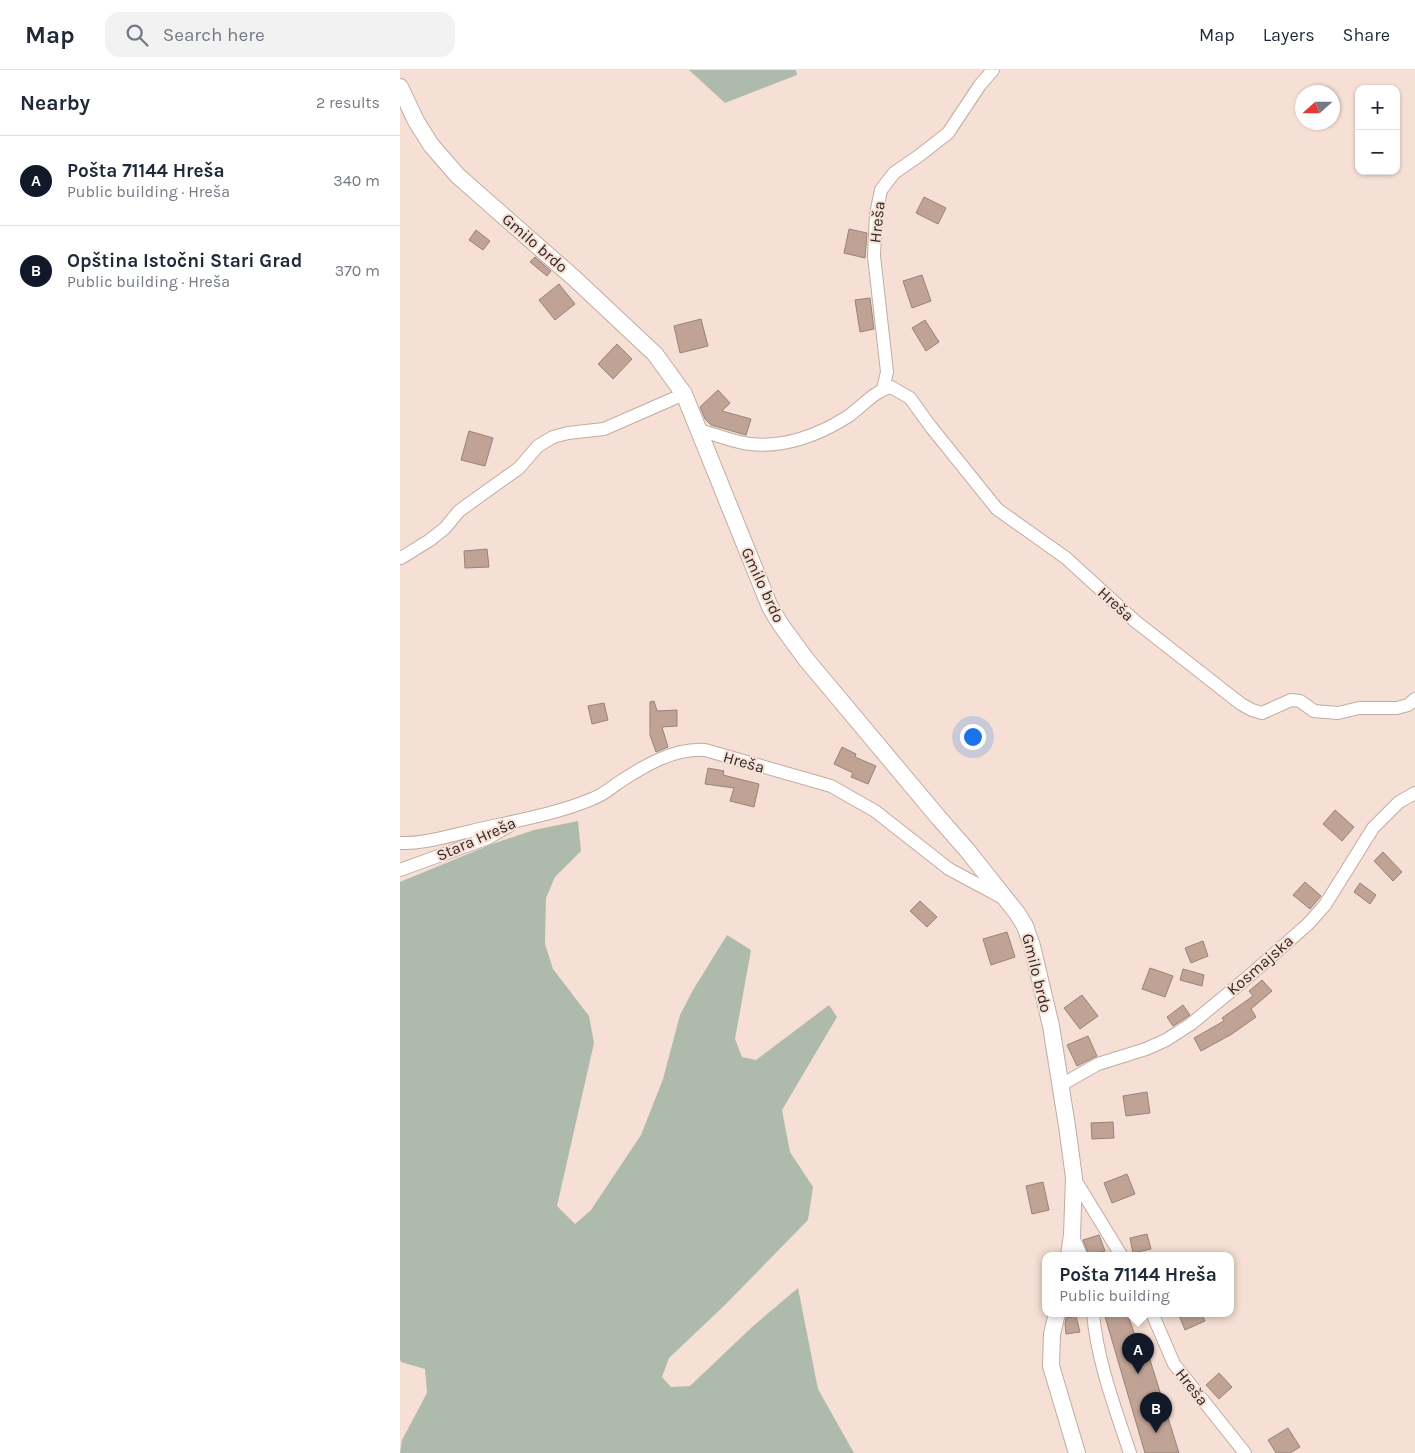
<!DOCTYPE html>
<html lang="en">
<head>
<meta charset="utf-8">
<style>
  :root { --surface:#fff; --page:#f2f2f3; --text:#1f2937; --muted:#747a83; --line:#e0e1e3; --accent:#111827 }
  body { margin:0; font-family:Karla,sans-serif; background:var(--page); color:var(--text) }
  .controls { position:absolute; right:15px; top:15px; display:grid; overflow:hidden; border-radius:10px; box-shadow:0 1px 4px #0004 }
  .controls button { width:45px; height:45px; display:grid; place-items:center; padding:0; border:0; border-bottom:1px solid var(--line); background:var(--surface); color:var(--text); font:25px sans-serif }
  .compass { position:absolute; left:895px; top:15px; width:45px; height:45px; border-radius:50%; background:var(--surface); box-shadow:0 1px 4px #0004; rotate:249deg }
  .you { position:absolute; left:572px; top:666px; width:18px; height:18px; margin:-12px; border:4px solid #fff; border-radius:50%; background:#1a73e8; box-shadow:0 0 0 8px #1a73e833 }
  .badge { display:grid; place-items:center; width:32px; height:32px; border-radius:50%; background:var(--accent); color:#fff; font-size:16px; font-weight:700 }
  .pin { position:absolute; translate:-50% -41px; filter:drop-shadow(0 1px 2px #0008) }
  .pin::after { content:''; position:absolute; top:26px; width:18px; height:15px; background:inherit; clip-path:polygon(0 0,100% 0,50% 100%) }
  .popup { position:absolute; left:642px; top:1182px; width:192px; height:65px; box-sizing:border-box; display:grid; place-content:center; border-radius:10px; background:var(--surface); filter:drop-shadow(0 1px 4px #0005); font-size:16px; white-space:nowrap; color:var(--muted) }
  .popup b { font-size:19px; color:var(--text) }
  .popup::after { content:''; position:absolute; left:50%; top:100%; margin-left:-10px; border:10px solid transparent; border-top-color:var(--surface) }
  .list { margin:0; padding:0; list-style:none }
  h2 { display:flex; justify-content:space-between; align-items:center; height:65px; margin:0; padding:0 20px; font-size:21px }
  h2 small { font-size:16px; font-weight:400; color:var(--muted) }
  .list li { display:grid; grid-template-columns:32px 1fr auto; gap:15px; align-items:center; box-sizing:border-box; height:90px; padding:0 20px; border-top:1px solid var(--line) }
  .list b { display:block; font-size:19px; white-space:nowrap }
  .list p { margin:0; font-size:16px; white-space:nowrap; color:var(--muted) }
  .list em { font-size:16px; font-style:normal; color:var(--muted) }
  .icon { flex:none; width:28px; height:28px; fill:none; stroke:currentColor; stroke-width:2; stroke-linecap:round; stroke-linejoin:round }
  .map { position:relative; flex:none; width:1015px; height:1383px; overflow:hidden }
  header { display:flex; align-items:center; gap:30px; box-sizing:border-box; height:70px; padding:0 25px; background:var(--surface); border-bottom:1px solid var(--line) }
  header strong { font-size:24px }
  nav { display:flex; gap:28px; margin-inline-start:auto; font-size:18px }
  .search { width:350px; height:45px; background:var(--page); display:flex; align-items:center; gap:12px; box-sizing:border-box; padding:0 18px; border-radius:15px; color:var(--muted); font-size:19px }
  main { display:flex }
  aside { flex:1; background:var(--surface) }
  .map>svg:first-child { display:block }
  .green { fill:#aebbac }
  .building { fill:#c1a395; stroke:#97837a }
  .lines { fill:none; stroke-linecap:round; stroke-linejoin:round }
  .minor-casing { stroke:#c1aca2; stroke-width:14 }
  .major-casing { stroke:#c1aca2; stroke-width:18 }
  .minor { stroke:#fff; stroke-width:12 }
  .major { stroke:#fff; stroke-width:16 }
  .labels { text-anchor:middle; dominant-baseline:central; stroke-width:4; stroke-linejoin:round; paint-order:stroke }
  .street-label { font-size:16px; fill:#312925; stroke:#f6e0d5 }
</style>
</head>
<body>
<header>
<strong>Map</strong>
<div class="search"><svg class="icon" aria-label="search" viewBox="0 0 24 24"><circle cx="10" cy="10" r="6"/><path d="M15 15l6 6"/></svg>Search here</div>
<nav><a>Map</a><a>Layers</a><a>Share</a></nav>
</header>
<main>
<aside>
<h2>Nearby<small>2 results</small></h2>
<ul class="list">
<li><span class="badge">A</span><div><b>Pošta 71144 Hreša</b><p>Public building · Hreša</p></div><em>340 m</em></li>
<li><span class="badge">B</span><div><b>Opština Istočni Stari Grad</b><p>Public building · Hreša</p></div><em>370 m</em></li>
</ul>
</aside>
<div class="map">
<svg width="1015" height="1383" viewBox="0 0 1015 1383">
  <rect width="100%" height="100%" fill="#f6e0d5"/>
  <!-- green -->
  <g class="green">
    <path d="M289 0H396L397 5 325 33Z"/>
    <path d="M178 751 181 781 155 807 146 828 145 874 153 899 189 946 194 973 157 1136 175 1154 191 1140 241 1065 263 1009 280 945 293 920 327 865 351 880 335 969 342 987 356 990 429 935 437 947 382 1040 390 1082 413 1117 408 1150 325 1235 269 1288 262 1307 271 1317 290 1316 352 1257 398 1218 418 1319 454 1383H0L2 1370 27 1323 25 1299 1 1292 0 1289V812L92 774 134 760Z"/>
  </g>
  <!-- building -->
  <g class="building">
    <path d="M524 127 546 138 538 154 516 143Z"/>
    <path d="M449 159 467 163 465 188 444 183Z"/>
    <path d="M76 160 90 171 83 180 69 170Z"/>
    <path d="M135 187 151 201 147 206 130 192Z"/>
    <path d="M522 205 531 231 512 238 503 211Z"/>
    <path d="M159 214 175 234 155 250 139 230Z"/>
    <path d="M470 228 474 259 460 262 455 230Z"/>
    <path d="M301 249 308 276 280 283 274 256Z"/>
    <path d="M525 250 539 272 526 281 512 258Z"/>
    <path d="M217 274 232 289 213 309 198 294Z"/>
    <path d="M318 320 330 333 322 341 351 349 346 365 311 355 305 349 300 337Z"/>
    <path d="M69 361 93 368 85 396 61 390Z"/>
    <path d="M87 479 89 497 65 498 64 481Z"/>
    <path d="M254 631 257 641 277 640V656L262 657 268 677 256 682 250 665V632Z"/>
    <path d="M204 633 208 650 192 654 188 636Z"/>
    <path d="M442 677 456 684 455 687 476 696 468 714 451 707 453 703 434 694Z"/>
    <path d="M308 698 324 701 323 705 359 714 354 737 330 731 334 718 305 714Z"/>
    <path d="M935 740 954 757 942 771 923 754Z"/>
    <path d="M983 782 1002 802 993 811 974 791Z"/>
    <path d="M905 812 921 826 910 839 893 825Z"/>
    <path d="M960 813 976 825 970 834 954 822Z"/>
    <path d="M520 831 537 847 527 857 510 841Z"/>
    <path d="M607 862 615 887 591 895 583 869Z"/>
    <path d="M803 871 808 886 791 893 785 878Z"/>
    <path d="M750 898 773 906 765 927 742 919Z"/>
    <path d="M783 899 804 905 802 916 780 910Z"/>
    <path d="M862 910 872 921 851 939 856 947 832 964 801 981 794 968 824 951 822 948 853 926 849 921Z"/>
    <path d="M682 925 698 946 680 959 664 938Z"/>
    <path d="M783 935 790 945 773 956 767 947Z"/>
    <path d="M688 966 697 986 677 996 667 975Z"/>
    <path d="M747 1022 750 1043 726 1046 723 1026Z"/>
    <path d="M713 1052 714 1068 692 1069 691 1053Z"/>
    <path d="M727 1104 735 1124 712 1133 704 1113Z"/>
    <path d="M643 1112 649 1140 632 1144 626 1116Z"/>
    <path d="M747 1164 751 1179 733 1183 730 1168Z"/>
    <path d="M699 1165 705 1181 689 1185 683 1170Z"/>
    <path d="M704 1243H727L740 1279 746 1277 779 1383H745Z"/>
    <path d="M778 1243H801L805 1251 785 1260Z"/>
    <path d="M676 1246 680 1262 666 1264 665 1254 666 1248Z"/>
    <path d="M819 1303 832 1317 819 1329 806 1315Z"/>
    <path d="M888 1358 900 1377 890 1383H876L868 1370Z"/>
  </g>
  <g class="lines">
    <!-- minor casing -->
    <g class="minor-casing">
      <g id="minor">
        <path d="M483 319 487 302 474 186 476 144 481 120 494 103 520 85 548 63 580 15 593 0"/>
        <path d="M298 360C315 364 333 372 350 374 384 378 419 365 447 347 462 337 474 321 491 317L510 328 531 357 597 439 666 488 735 551 841 634 852 640 862 643 891 630 900 631 914 641 938 643 959 638H997L1008 635 1015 629"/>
        <path d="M1 488 30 470 45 458 59 441 119 398 138 376 153 367 168 363 204 359 284 324"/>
        <path d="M0 773C23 774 48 766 71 761 109 752 157 744 192 729 201 726 210 719 218 713 244 696 273 678 305 680L431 716 475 741 549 799 603 828"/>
        <path d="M0 800 88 768 109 756"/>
        <path d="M661 1015 698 994 746 979 766 970 791 954 848 907 908 854 925 835 973 758 999 732 1015 723"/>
        <path d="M674 1108 721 1185"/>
        <path d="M672 1165 681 1185"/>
        <path d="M693 1243C697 1290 715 1338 730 1383"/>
        <path d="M752 1243 774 1294 845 1383"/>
      </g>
    </g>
    <!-- major casing -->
    <g class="major-casing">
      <g id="major">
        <path d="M0 17 16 51 31 75 58 106 174 208 255 284 284 324 370 537 381 555 405 588 538 747 567 780 617 843 625 856 632 876 651 956 667 1056 674 1108 672 1165 669 1185"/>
        <path d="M657 1243 652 1264 651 1296 677 1383"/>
      </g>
    </g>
    <!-- minor -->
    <use href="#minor" class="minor"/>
    <!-- major -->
    <use href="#major" class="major"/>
  </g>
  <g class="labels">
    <!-- street labels -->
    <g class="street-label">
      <text transform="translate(477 152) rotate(-84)">Hreša</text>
      <text transform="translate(135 173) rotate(41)">Gmilo brdo</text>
      <text transform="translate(363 515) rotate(65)">Gmilo brdo</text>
      <text transform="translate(716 534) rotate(42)">Hreša</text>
      <text transform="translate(344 692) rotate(16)">Hreša</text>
      <text transform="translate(76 769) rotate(-24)">Stara Hreša</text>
      <text transform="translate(860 895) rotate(-41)">Kosmajska</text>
      <text transform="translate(637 903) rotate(76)">Gmilo brdo</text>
      <text transform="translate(792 1317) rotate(52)">Hreša</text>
    </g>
  </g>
</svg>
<div class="controls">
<button>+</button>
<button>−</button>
</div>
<svg class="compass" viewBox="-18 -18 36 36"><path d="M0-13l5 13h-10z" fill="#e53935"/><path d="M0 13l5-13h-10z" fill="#747a83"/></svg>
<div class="you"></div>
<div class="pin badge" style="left:738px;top:1304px">A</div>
<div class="popup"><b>Pošta 71144 Hreša</b>Public building</div>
<div class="pin badge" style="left:756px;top:1363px">B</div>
</div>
</main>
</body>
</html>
